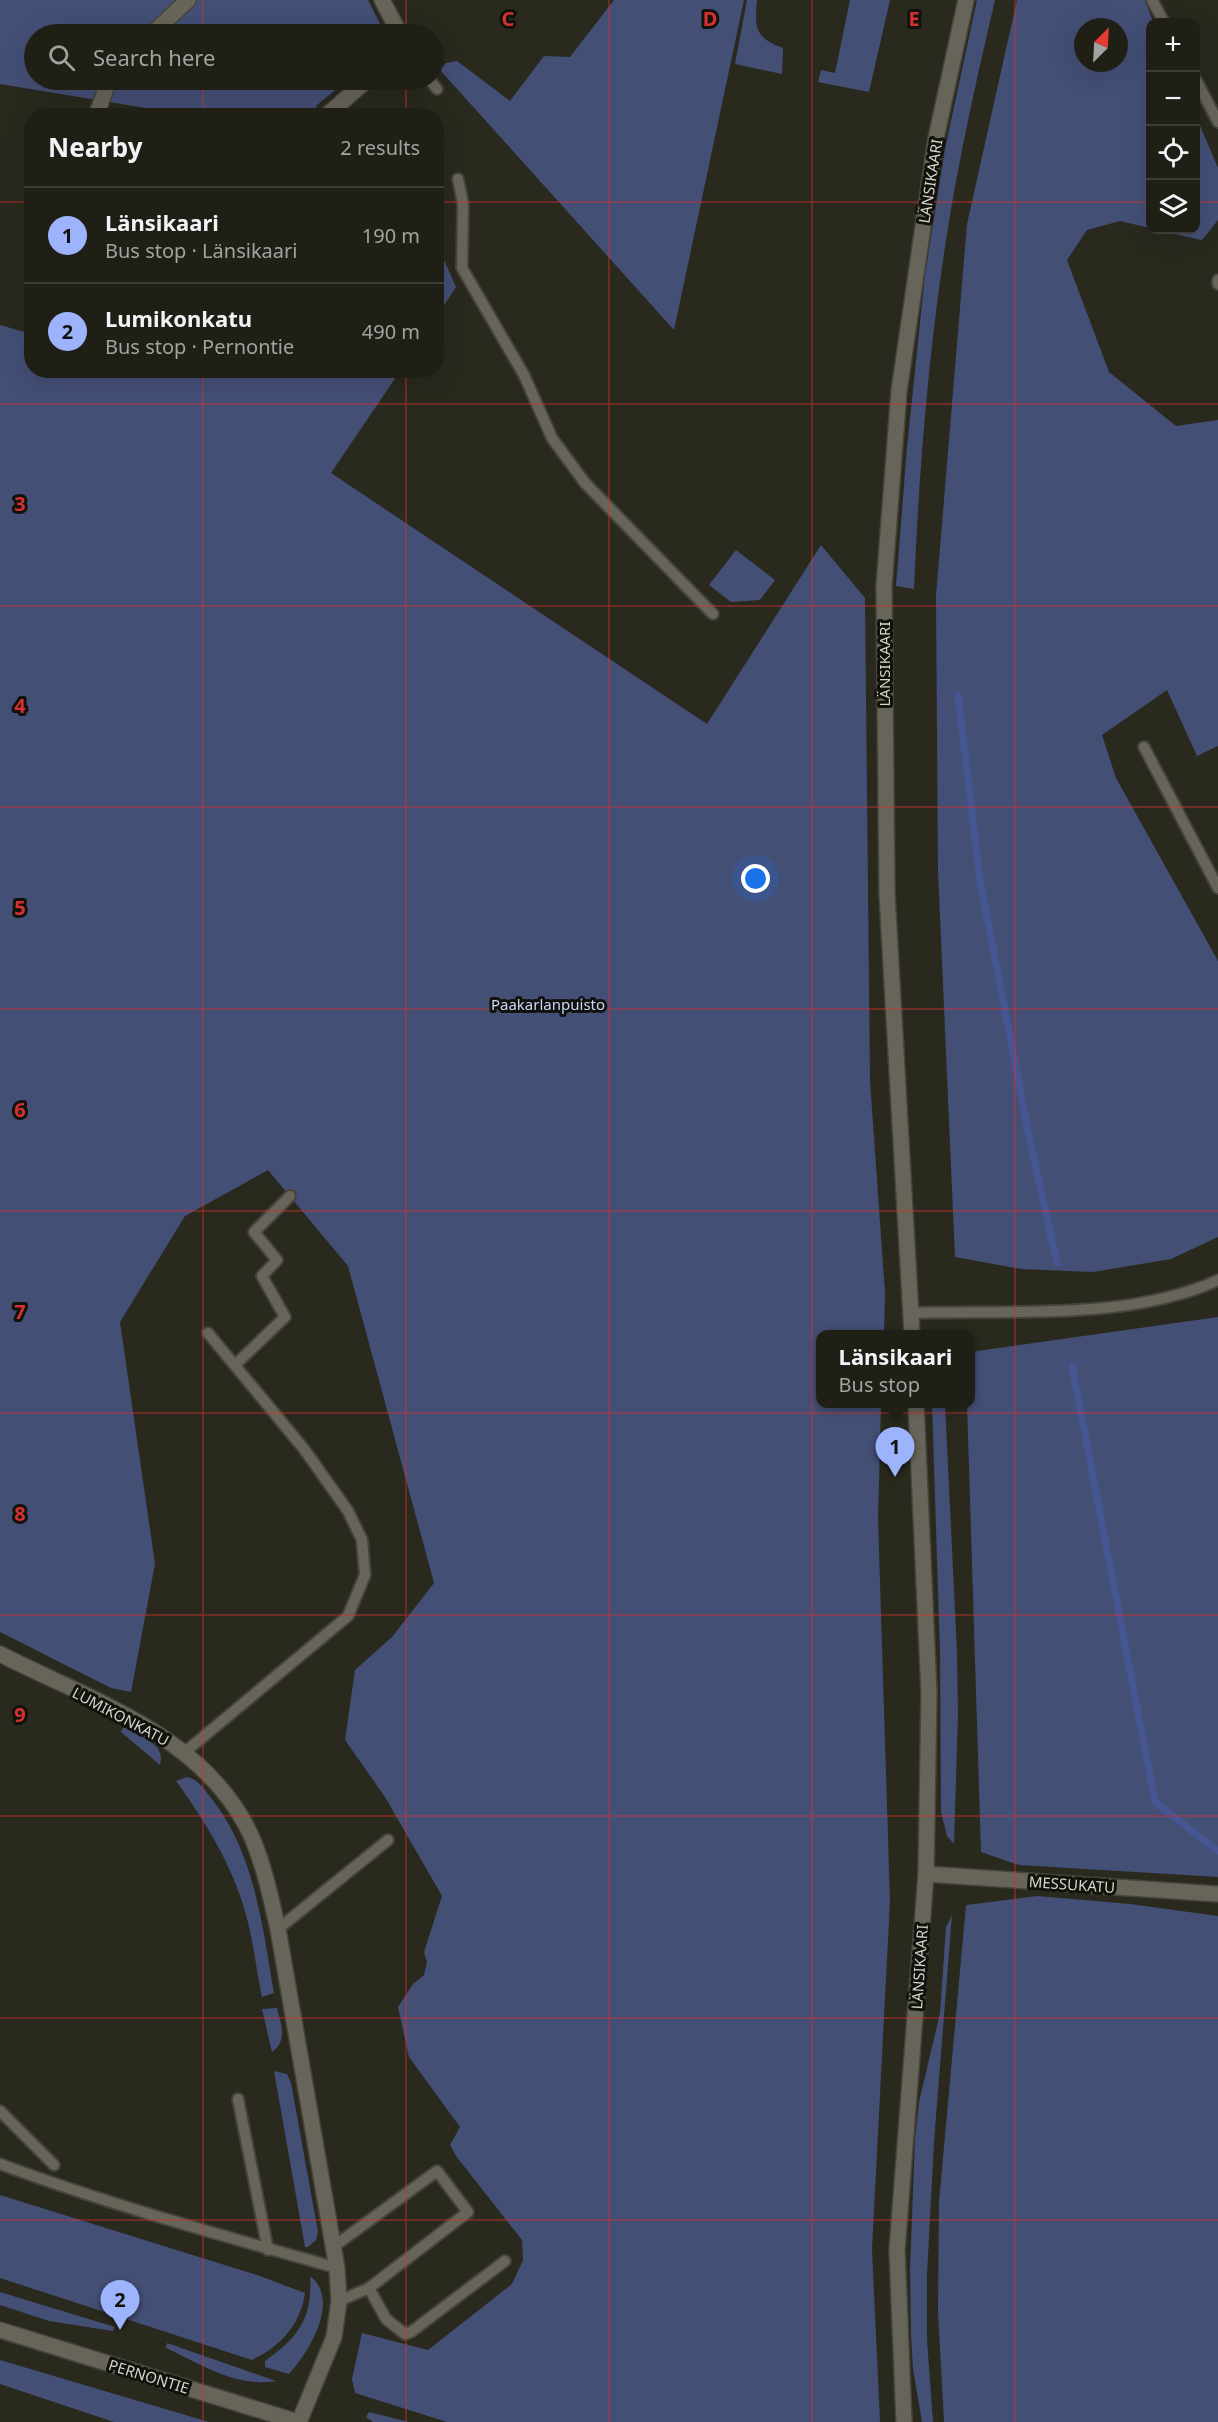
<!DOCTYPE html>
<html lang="en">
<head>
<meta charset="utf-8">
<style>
  :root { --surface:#201f16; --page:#28271f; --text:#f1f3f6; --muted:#a2a2a1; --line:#3d3d35; --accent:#9db4fd }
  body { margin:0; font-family:"Noto Sans",sans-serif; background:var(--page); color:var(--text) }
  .controls { position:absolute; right:18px; top:18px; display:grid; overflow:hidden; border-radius:12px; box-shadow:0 6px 24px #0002 }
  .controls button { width:54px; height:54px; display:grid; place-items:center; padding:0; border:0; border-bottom:2px solid var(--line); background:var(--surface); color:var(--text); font:30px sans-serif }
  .compass { position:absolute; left:1074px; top:18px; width:54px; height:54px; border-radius:50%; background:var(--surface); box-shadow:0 6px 24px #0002; rotate:24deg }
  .you { position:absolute; left:756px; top:879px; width:21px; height:21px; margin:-15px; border:4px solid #fff; border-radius:50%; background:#1a73e8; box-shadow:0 0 0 9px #1a73e833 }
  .badge { display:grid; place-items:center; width:39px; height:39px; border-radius:50%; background:var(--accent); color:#111; font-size:20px; font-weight:700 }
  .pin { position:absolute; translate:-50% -50px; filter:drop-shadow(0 2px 3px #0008) }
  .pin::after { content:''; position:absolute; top:32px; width:21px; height:18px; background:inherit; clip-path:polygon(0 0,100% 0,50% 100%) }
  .popup { position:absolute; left:816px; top:1330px; width:159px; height:78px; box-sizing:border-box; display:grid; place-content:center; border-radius:12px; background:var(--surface); filter:drop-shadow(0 2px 4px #0005); font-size:20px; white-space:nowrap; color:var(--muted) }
  .popup b { font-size:22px; color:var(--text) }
  .popup::after { content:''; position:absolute; left:50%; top:100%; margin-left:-12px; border:12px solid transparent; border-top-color:var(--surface) }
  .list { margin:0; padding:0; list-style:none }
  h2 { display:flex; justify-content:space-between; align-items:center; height:78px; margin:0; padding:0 24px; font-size:26px }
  h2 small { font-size:20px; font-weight:400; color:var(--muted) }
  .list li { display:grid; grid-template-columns:39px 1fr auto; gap:18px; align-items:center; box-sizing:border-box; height:96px; padding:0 24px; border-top:2px solid var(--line) }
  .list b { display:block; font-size:22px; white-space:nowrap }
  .list p { margin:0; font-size:20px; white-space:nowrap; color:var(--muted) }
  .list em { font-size:20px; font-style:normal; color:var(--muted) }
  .icon { flex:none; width:33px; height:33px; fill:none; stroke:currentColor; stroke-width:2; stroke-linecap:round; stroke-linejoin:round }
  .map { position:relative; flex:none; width:1218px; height:2422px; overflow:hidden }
  .search { position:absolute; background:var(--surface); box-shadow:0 6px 24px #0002; left:24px; top:24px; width:420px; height:66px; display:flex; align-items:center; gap:15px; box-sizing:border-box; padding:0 21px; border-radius:33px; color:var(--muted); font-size:22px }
  .panel { position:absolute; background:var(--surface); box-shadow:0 6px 24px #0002; left:24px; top:108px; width:420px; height:270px; border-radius:24px }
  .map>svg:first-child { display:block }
  .green { fill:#444f76; fill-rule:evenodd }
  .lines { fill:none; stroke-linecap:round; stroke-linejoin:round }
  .stream { stroke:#465692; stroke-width:7 }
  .service-casing { stroke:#45443b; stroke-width:14 }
  .minor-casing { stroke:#45443b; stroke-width:18 }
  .tertiary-casing { stroke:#45443b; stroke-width:18 }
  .service { stroke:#676559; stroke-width:10 }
  .minor { stroke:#676559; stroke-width:15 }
  .tertiary { stroke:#676559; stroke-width:15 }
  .grid { fill:none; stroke:#d63130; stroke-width:1.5; stroke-opacity:0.55 }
  .labels { text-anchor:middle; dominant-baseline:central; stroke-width:6; stroke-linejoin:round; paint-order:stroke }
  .street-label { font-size:15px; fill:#d5d4cd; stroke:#12120d }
  .park-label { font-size:15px; fill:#cad6fa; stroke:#12120d }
  .grid-label { font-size:20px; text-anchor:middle; font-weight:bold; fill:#d63130; stroke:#12120d; stroke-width:6; stroke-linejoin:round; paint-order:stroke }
</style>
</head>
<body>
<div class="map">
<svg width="1218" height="2422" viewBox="0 0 1218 2422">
  <rect width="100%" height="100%" fill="#2a291e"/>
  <!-- green -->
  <g class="green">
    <path d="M0 0H368L381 26 380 34H34V80H347L316 106 319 115H188L0 84Z"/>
    <path d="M614 0H744L674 330 440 70 446 63 457 61 510 101 544 56 570 57Z"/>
    <path d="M747 0H757C755 28 754 37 783 48L782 74 735 64Z"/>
    <path d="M850 0H890L869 92 818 82 821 70 835 73Z"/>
    <path d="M977 0H995C983 52 971 103 961 155 933 297 920 445 914 589L896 586 907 447 925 275 945 149Z"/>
    <path d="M1017 0H1145L1153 22H1150V228L1120 221 1087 230 1067 260 1109 372 1176 426 1218 420V746L1197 756 1167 690 1102 735 1116 778 1218 961V1237L1171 1259 1093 1272 1021 1269 955 1257 938 871 936 596 967 224ZM1083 27H1119V63H1083Z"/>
    <path d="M1196 116 1218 168V220L1202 240 1156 230H1196Z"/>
    <path d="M437 252 441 253 456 287 437 316Z"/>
    <path d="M0 325 31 334 32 370H164L182 375 184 370 400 371 331 473 707 724 821 545 865 598 870 1081 885 1293 884 1334H820V1404H881L878 1518 890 1901 872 2249 880 2422H447L355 2393 352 2379 362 2333 428 2350 512 2284 523 2260 522 2240 456 2156 450 2145 460 2127 409 2057 398 2007 413 1984 424 1975 427 1962 424 1952 442 1896 385 1797 345 1740 355 1670 392 1637 434 1583 348 1266 268 1170 185 1216 120 1322 155 1564 131 1692 111 1688 0 1632Z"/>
    <path d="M736 550 775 580 760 600 731 602 709 585Z"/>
    <path d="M1218 1317V1877L1019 1865 981 1852 967 1404H970V1352Z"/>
    <path d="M932 1404H945L957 1652 958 1714 954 1844 947 1836 941 1812 940 1651Z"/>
    <path d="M123 1727C138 1735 167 1743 160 1765L121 1732Z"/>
    <path d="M187 1777C198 1779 204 1789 211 1798 255 1853 262 1925 274 1993L262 1997C256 1968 253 1939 245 1911 231 1863 205 1821 176 1781Z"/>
    <path d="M1037 1896 1130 1904 1218 1916V2422H944L938 2311 939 2202 966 1905Z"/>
    <path d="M952 1915 934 2142 927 2274V2340L933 2422H922L913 2369 911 2335 910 2269 915 2139 919 2102 940 2013 946 1927Z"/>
    <path d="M277 2008C281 2025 288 2040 272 2052L262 2009Z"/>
    <path d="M274 2071 287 2074 291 2083 318 2232 316 2240 308 2247H305Z"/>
    <path d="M0 2195 260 2276 305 2293C300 2325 281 2346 252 2360L0 2278Z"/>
    <path d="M310 2276C341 2300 309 2352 289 2374L265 2367V2361C298 2338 313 2318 310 2276Z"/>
    <path d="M0 2292 115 2327 113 2331 49 2321 0 2305Z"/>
    <path d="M167 2343 276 2381C236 2388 201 2364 166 2348Z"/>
    <path d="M0 2360 209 2422H114L0 2384Z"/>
    <path d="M369 2412 409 2422H373L366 2417Z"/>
  </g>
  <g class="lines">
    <!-- stream -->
    <g class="stream">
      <path d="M958 695 980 880 1030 1141 1057 1263"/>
      <path d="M1072 1366 1155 1802 1218 1851"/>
    </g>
    <!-- service casing -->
    <g class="service-casing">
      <g id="service">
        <path d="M1152 0 1164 22"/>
        <path d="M430 80 437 89"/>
        <path d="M1196 80 1218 122"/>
        <path d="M458 179 463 204 462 268 524 375 552 438 585 483 713 614"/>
        <path d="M1218 280V284"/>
        <path d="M1144 747 1218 888"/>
        <path d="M910 1313C1006 1310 1130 1321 1218 1280"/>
        <path d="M235 1365 285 1317 262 1276 277 1260 254 1232 290 1196"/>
        <path d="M185 1752 348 1616 365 1575 362 1540 348 1511 304 1449 208 1333"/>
        <path d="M278 1929 388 1840"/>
        <path d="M238 2099 268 2250"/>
        <path d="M0 2111 54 2165"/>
        <path d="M0 2164C110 2205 224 2236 337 2268"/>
        <path d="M333 2247 437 2171 468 2212 369 2288 339 2301"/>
        <path d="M369 2288 386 2319 405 2334 411 2332 505 2261"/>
      </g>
    </g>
    <!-- minor casing -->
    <g class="minor-casing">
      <g id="minor">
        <path d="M382 0 400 34"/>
        <path d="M152 34 188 0"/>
        <path d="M96 116 109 80"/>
        <path d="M326 116 367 80"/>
        <path d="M0 1654C92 1701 209 1737 253 1840 265 1869 271 1899 278 1929L337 2268 339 2301 334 2337 299 2422"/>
        <path d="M926 1874 1218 1894"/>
      </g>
    </g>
    <!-- tertiary casing -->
    <g class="tertiary-casing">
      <g id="tertiary">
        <path d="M912 1334 887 894 884 586 899 391 936 138 966 0"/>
        <path d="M0 2330 298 2422"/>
        <path d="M904 2422 897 2250 926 1874 929 1693 916 1404"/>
      </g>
    </g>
    <!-- service -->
    <use href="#service" class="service"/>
    <!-- minor -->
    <use href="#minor" class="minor"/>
    <!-- tertiary -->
    <use href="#tertiary" class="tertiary"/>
  </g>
  <!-- grid -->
  <path class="grid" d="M203 0V34M406 0V34M609 0V2422M812 0V2422M1015 0V2422M203 80V116M406 80V116M0 202H32M436 202H1150M1196 202H1218M203 370V2422M406 370V2422M0 404H1218M0 606H1218M0 807H1218M0 1009H1218M0 1211H1218M0 1413H1218M0 1615H1218M0 1816H1218M0 2018H1218M0 2220H1218"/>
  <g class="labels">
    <!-- street labels -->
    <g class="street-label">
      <text transform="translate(930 181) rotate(-81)">LÄNSIKAARI</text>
      <text transform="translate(884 664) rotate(-90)">LÄNSIKAARI</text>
      <text transform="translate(121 1716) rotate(28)">LUMIKONKATU</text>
      <text transform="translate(1072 1884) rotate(4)">MESSUKATU</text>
      <text transform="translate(919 1967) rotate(-86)">LÄNSIKAARI</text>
      <text transform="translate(149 2376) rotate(17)">PERNONTIE</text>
    </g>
    <!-- park labels -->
    <g class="park-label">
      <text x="548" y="1004">Paakarlanpuisto</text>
    </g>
  </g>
  <g class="grid-label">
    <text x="508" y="26">C</text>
    <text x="710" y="26">D</text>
    <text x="914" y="26">E</text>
    <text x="20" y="511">3</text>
    <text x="20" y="713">4</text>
    <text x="20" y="915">5</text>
    <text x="20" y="1117">6</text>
    <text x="20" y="1319">7</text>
    <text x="20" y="1521">8</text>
    <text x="20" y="1722">9</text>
  </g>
</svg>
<div class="controls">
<button>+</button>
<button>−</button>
<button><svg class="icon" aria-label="locate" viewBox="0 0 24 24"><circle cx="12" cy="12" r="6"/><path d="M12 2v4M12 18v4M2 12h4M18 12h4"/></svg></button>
<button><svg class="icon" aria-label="layers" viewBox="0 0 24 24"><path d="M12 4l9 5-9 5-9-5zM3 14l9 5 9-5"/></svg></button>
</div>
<svg class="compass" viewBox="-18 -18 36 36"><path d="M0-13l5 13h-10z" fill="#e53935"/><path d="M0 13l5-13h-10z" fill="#a2a2a1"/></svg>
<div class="you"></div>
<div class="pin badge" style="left:895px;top:1477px">1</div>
<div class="popup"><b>Länsikaari</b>Bus stop</div>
<div class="pin badge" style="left:120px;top:2330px">2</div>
<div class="search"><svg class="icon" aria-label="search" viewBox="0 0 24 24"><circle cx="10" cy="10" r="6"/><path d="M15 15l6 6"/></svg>Search here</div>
<section class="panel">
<h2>Nearby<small>2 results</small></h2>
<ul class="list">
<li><span class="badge">1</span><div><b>Länsikaari</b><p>Bus stop · Länsikaari</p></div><em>190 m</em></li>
<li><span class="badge">2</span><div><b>Lumikonkatu</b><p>Bus stop · Pernontie</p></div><em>490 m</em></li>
</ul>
</section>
</div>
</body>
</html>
